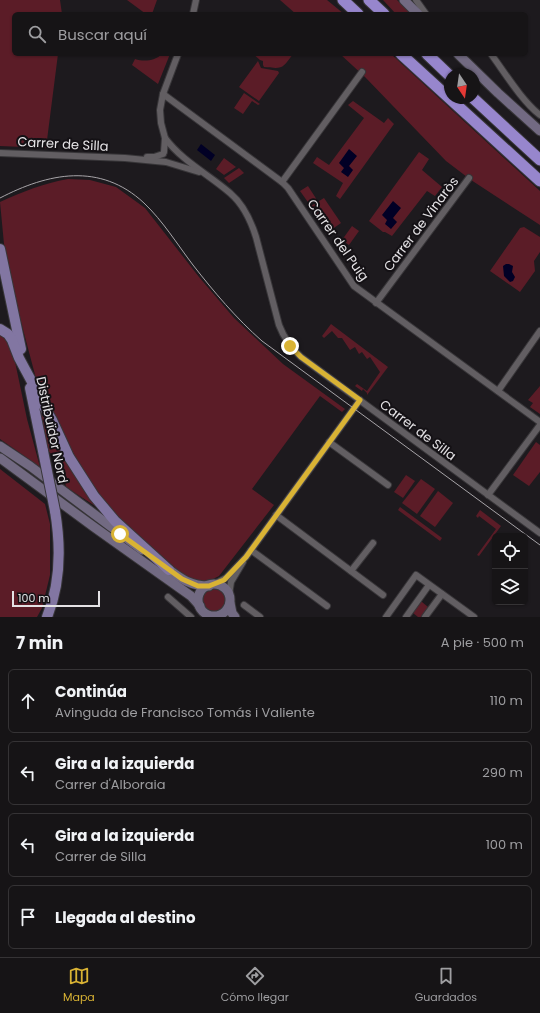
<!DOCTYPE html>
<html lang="es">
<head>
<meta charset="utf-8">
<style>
  :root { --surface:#161416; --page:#232123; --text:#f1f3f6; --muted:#9e9ea1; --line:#353335; --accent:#d9b334 }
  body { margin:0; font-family:Poppins,sans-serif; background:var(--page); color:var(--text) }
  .controls { position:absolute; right:12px; bottom:12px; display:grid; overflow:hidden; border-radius:6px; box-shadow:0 1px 3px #0004 }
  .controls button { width:36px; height:36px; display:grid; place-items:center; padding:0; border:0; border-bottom:1px solid var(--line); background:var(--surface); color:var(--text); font:20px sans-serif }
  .compass { position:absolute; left:444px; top:68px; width:36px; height:36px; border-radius:50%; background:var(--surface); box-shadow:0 1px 3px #0004; rotate:167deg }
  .scale { position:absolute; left:12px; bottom:10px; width:88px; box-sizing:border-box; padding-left:4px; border:2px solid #e4e2e5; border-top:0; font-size:11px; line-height:14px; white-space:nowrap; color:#e4e2e5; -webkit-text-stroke:3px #141115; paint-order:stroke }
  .stop { position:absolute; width:12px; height:12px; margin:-9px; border:3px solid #d9b334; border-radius:50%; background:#fff }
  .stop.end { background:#d9b334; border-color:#fff; box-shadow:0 1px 4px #0008 }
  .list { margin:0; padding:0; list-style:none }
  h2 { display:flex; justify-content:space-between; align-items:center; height:52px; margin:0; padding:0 16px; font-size:17px }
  h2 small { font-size:13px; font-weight:400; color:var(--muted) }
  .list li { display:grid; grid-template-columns:26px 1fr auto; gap:12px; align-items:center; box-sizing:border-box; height:64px; margin:0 8px 8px; padding:0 8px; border:1px solid var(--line); border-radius:6px }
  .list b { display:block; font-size:15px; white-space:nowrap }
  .list p { margin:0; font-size:13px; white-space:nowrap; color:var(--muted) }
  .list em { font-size:13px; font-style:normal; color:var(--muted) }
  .icon { flex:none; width:22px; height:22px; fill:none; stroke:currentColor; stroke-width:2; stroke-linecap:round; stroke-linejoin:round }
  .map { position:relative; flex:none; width:540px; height:617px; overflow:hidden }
  .search { position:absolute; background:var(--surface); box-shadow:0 1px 3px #0004; left:12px; right:12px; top:12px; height:44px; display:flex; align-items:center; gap:10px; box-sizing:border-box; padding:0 14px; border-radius:6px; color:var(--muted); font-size:15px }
  .sheet { height:340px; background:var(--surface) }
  nav { display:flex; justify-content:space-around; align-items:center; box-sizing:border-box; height:56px; border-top:1px solid var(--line); background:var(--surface); font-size:11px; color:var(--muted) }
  nav a { display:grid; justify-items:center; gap:2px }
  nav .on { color:var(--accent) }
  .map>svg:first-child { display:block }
  .green { fill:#5b1c27 }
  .water { fill:#010025 }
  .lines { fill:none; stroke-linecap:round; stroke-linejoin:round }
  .street-casing { stroke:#383639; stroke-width:8 }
  .secondary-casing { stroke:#383639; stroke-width:11 }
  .primary-casing { stroke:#383639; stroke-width:12 }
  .highway-casing { stroke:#383639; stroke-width:13 }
  .street { stroke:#625e62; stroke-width:6 }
  .secondary { stroke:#726a82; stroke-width:9 }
  .primary { stroke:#8276a2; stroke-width:10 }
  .highway { stroke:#9786cd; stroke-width:11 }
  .tram { stroke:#a7a4a8; stroke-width:1 }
  .primary-bridge-casing { stroke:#383639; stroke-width:12; stroke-linecap:butt }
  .primary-bridge { stroke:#8276a2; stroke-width:10 }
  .route { stroke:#d9b334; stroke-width:5 }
  .labels { text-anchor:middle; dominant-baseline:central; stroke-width:4; stroke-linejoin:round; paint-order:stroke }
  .street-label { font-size:13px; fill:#e4e2e5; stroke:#141115 }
</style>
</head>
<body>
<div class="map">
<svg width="540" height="617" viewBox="0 0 540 617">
  <rect width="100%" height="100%" fill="#1d1a1e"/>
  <!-- green -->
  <g class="green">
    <path d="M0 0H60L62 14H14V54H58L46 148 0 146Z"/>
    <path d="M127 0H157L152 14H146Z"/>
    <path d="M280 0H327L344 14H296Z"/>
    <path d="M383 0H397L411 14H396Z"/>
    <path d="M162 54H170L158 84 132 65 135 59C144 62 155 61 162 54Z"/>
    <path d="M253 54H293C282 69 283 69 264 67L263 65V61L260 60Z"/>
    <path d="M340 54H391L540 191V225L471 180 446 161 365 77Z"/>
    <path d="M258 61 261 68 278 71 279 73 259 101 239 87Z"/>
    <path d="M244 93 260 104 258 105 252 101 243 114 234 108Z"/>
    <path d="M353 101 384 123 388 118 394 124 340 199 336 196 343 183 313 163 317 157 329 165 364 118 348 105Z"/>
    <path d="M419 152 429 159 422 170 442 187 435 196 427 191 392 236 385 232H383L369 221Z"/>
    <path d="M224 158 236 167 224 175 216 169Z"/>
    <path d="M239 168 244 173 229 183 224 178Z"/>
    <path d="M68 179 90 180 116 187 145 208 199 277 234 318 283 364 345 409 342 412 320 396 252 489 274 505 219 576 207 582 191 580 146 546 118 521 66 487 62 463 48 451 40 408 38 386 16 303 4 244 0 202C22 192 44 183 68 179Z"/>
    <path d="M308 186 317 200 310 205 300 191Z"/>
    <path d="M324 198 341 223 328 232 311 206Z"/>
    <path d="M352 226 359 231 349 245 342 240Z"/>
    <path d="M524 227 540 237V252L534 261 535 271 520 292 490 271 520 228Z"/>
    <path d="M331 324 388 367 367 395V393L363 389 362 391 355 386 357 384 367 391 380 372 370 357 367 359 362 352 359 354 355 347 350 350 342 338H338L332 331 324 338 322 336Z"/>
    <path d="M0 331 5 335 13 352 27 419 40 467 0 439Z"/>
    <path d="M540 386V414L530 407 533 403 528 400Z"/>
    <path d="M536 442 540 445V472L529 486 513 475Z"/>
    <path d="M0 469 45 504 50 524V575L42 608 37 617H0Z"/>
    <path d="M406 475 415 481 403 498 394 492Z"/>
    <path d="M421 479 435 489 417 514 402 503Z"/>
    <path d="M438 491 453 503 435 527 420 516Z"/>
    <path d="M400 507 442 538 440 541 398 510Z"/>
    <path d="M480 510 501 526 479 556 477 555 496 529 479 516 478 518 476 516Z"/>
    <circle cx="214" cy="601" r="12"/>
    <path d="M420 602H422L428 607 421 617H418L413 613V612Z"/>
  </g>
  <!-- water -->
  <g class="water">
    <path d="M201 144 215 155 211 161 197 150Z"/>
    <path d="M349 149 357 156 349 166 353 170 348 177 341 172 344 168 339 163Z"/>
    <path d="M393 201 401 208 393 218 397 222 391 229 385 224 387 220 382 215Z"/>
    <path d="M506 264H509L513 266 512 272 515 277 513 281 510 282 504 276 503 266Z"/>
  </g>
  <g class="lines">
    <!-- street casing -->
    <g class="street-casing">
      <g id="street">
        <path d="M416 0 426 14"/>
        <path d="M193 14 196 0"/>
        <path d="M491 54C505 73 522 101 540 115"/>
        <path d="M163 94 282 182 288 188 354 286 540 422"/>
        <path d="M165 138C182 161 208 174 230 193 243 204 251 221 256 237L279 325C284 338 291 348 301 357L540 533"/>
        <path d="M164 152 165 138 161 123 160 110 163 94 178 54"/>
        <path d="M0 153 125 158 166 162 199 172"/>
        <path d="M147 157H154L163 154"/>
        <path d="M282 182 362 72"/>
        <path d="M376 303 469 178"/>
        <path d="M498 391 540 331"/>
        <path d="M329 442 388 485"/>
        <path d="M488 495 540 425"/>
        <path d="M276 515 383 595"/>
        <path d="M251 550 327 606"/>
        <path d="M351 571 373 543"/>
        <path d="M213 585 226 578 246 557 360 400"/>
        <path d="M229 595 231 582 243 562"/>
        <path d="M168 597 191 617"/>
        <path d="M244 605 260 617"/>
        <path d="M386 617 416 575 474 617"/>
        <path d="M406 617 429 585"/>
        <path d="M425 617 442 594"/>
      </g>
    </g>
    <!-- secondary casing -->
    <g class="secondary-casing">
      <g id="secondary">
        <path d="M404 0 418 14"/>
        <path d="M458 54 498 93 540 131"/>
        <path d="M0 446 30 466 142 550"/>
        <path d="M0 458 94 527 191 596 200 606"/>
        <path d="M164 566C179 577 188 586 209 586"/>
        <circle cx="214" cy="600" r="16"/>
        <path d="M230 603 232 613 235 617"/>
      </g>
    </g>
    <!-- primary casing -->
    <g class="primary-casing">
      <g id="primary">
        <path d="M0 249 21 349"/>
        <path d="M0 329 8 334 12 340 19 358 33 384 37 395 52 420 69 457 94 496 115 521 169 570"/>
        <path d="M30 388 43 451"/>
        <path d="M47 617C61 583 61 547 55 511"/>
      </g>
    </g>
    <!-- highway casing -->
    <g class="highway-casing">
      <g id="highway">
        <path d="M343 0 358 14"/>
        <path d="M369 0 384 14"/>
        <path d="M401 54 540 181"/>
        <path d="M427 54 450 76"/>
        <path d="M473 98 540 160"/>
      </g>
    </g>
    <!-- street -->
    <use href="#street" class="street"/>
    <!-- secondary -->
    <use href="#secondary" class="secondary"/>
    <!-- primary -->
    <use href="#primary" class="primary"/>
    <!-- highway -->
    <use href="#highway" class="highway"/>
    <!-- tram -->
    <path class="tram" d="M0 198C48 173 100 162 144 203 163 221 177 244 193 265 214 292 236 318 262 341L540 545"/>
    <!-- primary-bridge casing -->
    <g class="primary-bridge-casing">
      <path id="primary-bridge" d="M43 451 55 511"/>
    </g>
    <!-- primary-bridge -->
    <use href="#primary-bridge" class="primary-bridge"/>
  </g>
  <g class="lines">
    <!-- route -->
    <path class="route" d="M120 534 182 579 198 586H209L224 580 246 557 360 400 301 357 290 346"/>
  </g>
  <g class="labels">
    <!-- street labels -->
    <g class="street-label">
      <text transform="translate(63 144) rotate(3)">Carrer de Silla</text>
      <text transform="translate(421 224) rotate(-53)">Carrer de Vinaròs</text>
      <text transform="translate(338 240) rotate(55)">Carrer del Puig</text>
      <text transform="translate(52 430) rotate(78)">Distribuïdor Nord</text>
      <text transform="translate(418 430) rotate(37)">Carrer de Silla</text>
    </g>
  </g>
</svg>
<div class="controls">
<button><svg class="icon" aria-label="locate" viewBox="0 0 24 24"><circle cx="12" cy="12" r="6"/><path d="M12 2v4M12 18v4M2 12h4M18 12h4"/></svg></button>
<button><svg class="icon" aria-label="layers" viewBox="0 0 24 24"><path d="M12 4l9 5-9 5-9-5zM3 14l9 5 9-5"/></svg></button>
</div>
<svg class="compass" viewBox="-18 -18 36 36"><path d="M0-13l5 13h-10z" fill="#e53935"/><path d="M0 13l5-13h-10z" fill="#9e9ea1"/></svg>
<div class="scale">100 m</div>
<div class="stop" style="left:120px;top:534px"></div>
<div class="stop end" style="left:290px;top:346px"></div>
<div class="search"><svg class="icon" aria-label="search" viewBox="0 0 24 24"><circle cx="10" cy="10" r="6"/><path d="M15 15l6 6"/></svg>Buscar aquí</div>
</div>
<section class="sheet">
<h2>7 min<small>A pie · 500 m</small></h2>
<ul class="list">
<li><svg class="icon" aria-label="ahead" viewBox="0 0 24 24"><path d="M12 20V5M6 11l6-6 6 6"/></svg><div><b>Continúa</b><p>Avinguda de Francisco Tomás i Valiente</p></div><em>110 m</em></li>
<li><svg class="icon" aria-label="left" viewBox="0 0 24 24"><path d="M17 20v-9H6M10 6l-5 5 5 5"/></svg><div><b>Gira a la izquierda</b><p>Carrer d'Alboraia</p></div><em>290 m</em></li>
<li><svg class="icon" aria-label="left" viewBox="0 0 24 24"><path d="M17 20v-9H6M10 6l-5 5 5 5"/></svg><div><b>Gira a la izquierda</b><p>Carrer de Silla</p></div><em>100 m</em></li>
<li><svg class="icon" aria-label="arrive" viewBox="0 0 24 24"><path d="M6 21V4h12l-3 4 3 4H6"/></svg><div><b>Llegada al destino</b></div></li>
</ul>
</section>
<nav>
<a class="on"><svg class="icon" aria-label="map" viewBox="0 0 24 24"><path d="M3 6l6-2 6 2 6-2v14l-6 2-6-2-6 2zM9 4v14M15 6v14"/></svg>Mapa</a>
<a><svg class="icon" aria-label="directions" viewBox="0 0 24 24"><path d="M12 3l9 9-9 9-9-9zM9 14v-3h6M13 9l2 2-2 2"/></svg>Cómo llegar</a>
<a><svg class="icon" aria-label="saved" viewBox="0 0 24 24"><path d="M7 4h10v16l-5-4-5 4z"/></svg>Guardados</a>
</nav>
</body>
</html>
